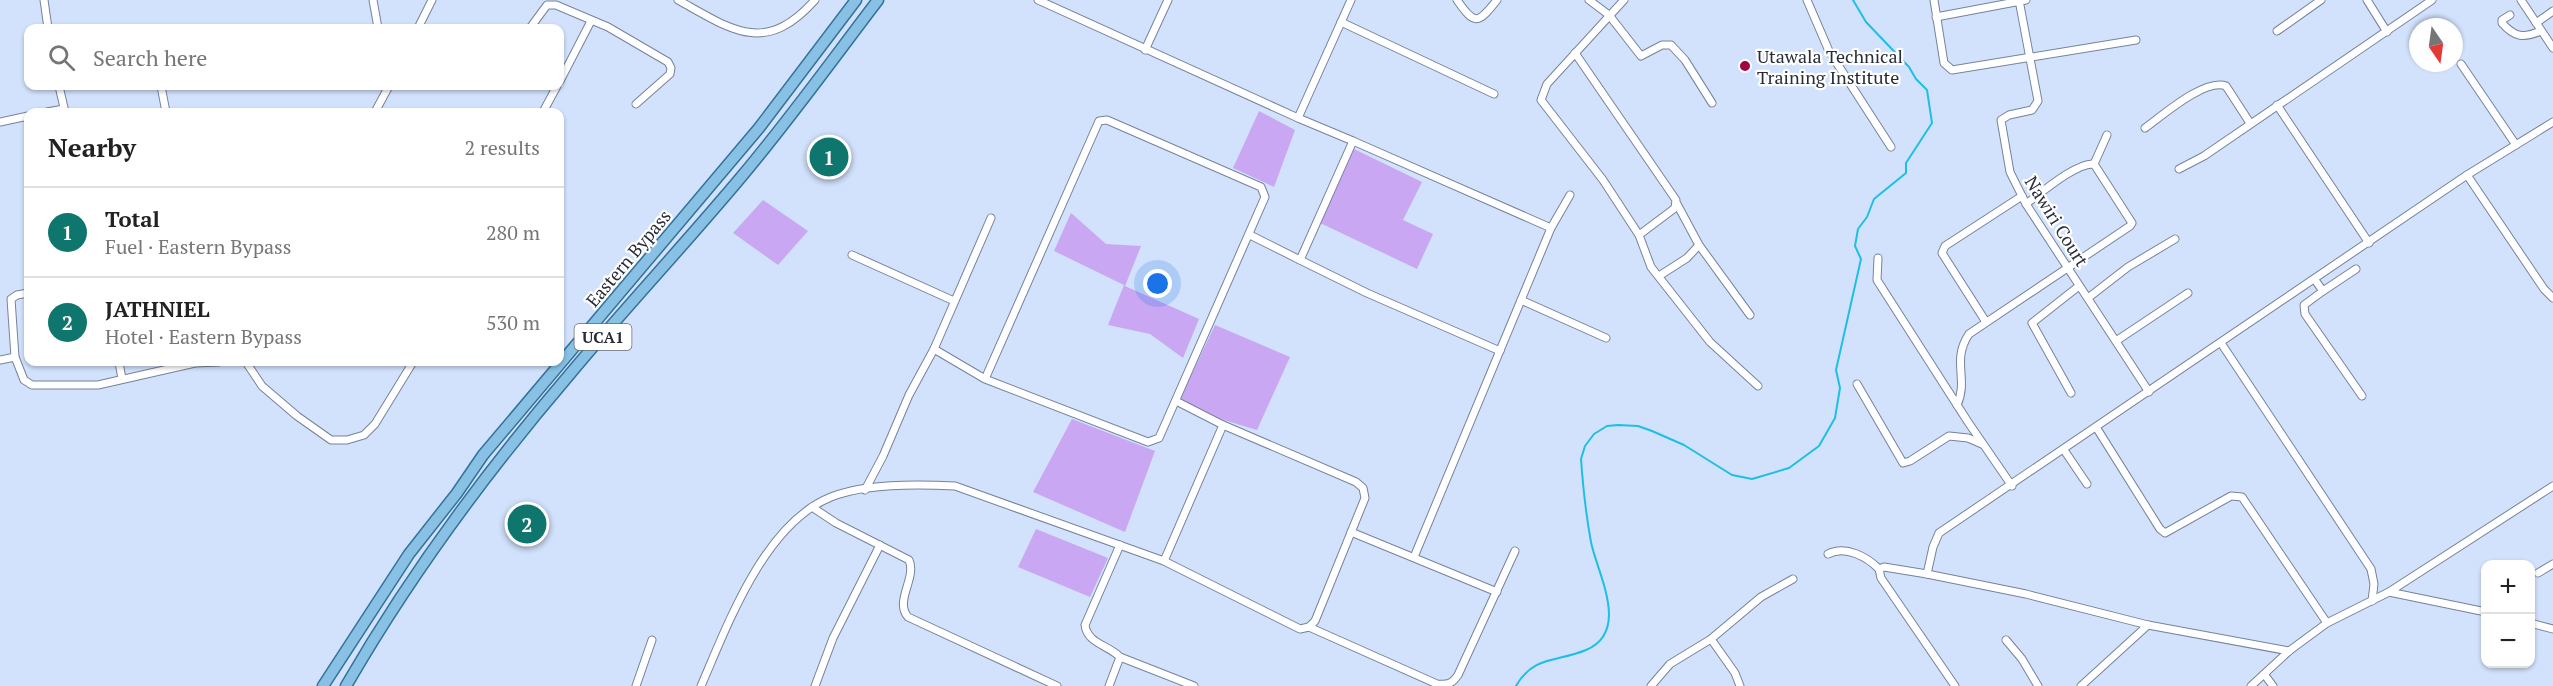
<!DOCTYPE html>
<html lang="en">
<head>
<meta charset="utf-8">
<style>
  :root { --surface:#fff; --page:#f2f2f2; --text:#222; --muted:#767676; --line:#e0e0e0; --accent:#0f766e }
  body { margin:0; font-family:"PT Serif",serif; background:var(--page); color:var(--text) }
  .controls { position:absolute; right:18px; bottom:18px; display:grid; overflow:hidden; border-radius:12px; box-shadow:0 2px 4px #0004 }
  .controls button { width:54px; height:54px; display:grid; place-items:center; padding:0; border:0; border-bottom:2px solid var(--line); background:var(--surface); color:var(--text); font:30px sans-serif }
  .compass { position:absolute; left:2409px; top:18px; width:54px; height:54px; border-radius:50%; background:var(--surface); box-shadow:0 2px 4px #0004; rotate:167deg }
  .you { position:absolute; left:1158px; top:284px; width:21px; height:21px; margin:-15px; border:4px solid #fff; border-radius:50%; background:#1a73e8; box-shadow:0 0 0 9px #1a73e833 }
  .badge { display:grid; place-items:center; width:39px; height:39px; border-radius:50%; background:var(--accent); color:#fff; font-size:20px; font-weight:700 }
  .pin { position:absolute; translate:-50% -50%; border:3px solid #fff; box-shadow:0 2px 6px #0006 }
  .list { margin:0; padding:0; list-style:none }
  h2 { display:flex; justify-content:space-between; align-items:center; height:78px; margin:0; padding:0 24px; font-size:26px }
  h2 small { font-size:20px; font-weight:400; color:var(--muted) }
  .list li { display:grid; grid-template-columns:39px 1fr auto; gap:18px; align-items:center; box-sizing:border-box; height:90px; padding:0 24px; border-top:2px solid var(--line) }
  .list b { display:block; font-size:22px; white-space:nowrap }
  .list p { margin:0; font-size:20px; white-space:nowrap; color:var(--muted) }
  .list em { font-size:20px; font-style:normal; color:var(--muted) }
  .icon { flex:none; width:33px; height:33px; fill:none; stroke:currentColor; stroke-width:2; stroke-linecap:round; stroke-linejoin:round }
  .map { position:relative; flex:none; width:2553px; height:686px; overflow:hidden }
  .search { position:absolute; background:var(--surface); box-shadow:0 2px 4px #0004; left:24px; top:24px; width:540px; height:66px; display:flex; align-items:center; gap:15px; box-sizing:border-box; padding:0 21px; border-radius:12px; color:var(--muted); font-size:22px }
  .panel { position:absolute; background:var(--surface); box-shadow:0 2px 4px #0004; left:24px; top:108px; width:540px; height:258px; border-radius:12px }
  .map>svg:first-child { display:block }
  .green { fill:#c9a7f3 }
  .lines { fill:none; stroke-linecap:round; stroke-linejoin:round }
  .stream { stroke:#1ebfe3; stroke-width:2 }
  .street-casing { stroke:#75839b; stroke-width:9 }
  .primary-casing { stroke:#33729b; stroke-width:13 }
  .street { stroke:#fff; stroke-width:7 }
  .primary { stroke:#88c1e3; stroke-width:10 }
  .poi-dot { fill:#a10442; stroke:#fff; stroke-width:2 }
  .labels { text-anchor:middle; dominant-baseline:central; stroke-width:4.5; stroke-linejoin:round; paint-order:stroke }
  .shield { fill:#fff; stroke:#686c73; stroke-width:1.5 }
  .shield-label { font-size:16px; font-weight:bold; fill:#272d37 }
  .poi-label { font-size:18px; fill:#272d37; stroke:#fff; text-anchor:start }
  .street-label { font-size:18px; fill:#272d37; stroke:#fff }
</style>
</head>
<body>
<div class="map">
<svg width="2553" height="686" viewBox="0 0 2553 686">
  <rect width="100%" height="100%" fill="#d2e2fc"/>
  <!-- green -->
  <g class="green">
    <path d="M1259 111 1295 130 1274 187 1233 168Z"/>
    <path d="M1354 149 1422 182 1403 220 1433 234 1417 269 1318 222Z"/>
    <path d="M763 200 808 231 778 265 733 233Z"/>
    <path d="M1071 213 1106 244 1141 246 1125 286 1199 319 1183 358 1150 334 1108 325 1124 285 1054 251Z"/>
    <path d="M1215 325 1290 357 1257 430 1217 418 1180 399Z"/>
    <path d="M1072 419 1155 451 1125 532 1033 492Z"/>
    <path d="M1036 529 1108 558 1090 597 1018 567Z"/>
  </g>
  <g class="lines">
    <!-- stream -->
    <path class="stream" d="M1516 686C1534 655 1558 662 1586 650 1631 631 1597 573 1591 542 1586 515 1583 487 1581 459L1585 446 1594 434 1607 426 1618 425 1638 426 1652 431 1684 445 1732 475 1752 479 1789 468 1819 446 1835 418 1840 388 1836 370 1861 259 1855 246 1858 229 1867 217 1874 199 1906 173V163L1932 123 1927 90 1916 79 1909 67 1866 22 1853 0"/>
    <!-- street casing -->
    <g class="street-casing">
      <g id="street">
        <path d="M44 0 48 28"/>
        <path d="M373 0 378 28"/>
        <path d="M678 0C732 30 765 56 815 0"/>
        <path d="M1038 0 1298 118 1353 141 1300 260 1250 235"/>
        <path d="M1457 0C1475 26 1478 24 1497 0"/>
        <path d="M1589 0 1609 15 1641 56 1662 45H1671L1685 60 1712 103"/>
        <path d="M1624 0 1547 84 1541 100 1603 180 1639 235 1651 267 1710 342 1758 386"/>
        <path d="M1807 0 1829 51 1891 147"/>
        <path d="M1934 0 1944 63 1952 70 2136 40"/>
        <path d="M2019 0 2038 101 2032 110 2009 115 2001 120 2010 172 2026 204 2149 392"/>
        <path d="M2367 0 2387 32"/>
        <path d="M2521 0 2553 48"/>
        <path d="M2510 15 2502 20V23C2515 38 2524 38 2541 31"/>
        <path d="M1936 17 2026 0"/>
        <path d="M1341 22 1494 94"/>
        <path d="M2536 23 2553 11"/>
        <path d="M418 28 432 0"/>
        <path d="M530 28 547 5H556L608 27 668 62 671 68 670 74 636 104"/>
        <path d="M2277 31 2321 0"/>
        <path d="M1145 50 1168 0"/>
        <path d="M1575 53 1676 200 1675 208 1639 235"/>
        <path d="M2461 64 2516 145"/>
        <path d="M560 81 591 21"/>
        <path d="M59 86 65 112"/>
        <path d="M161 86 166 112"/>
        <path d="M2277 105 2369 243"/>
        <path d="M47 112 64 109"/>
        <path d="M375 112 389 86"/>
        <path d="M543 112 557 86"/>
        <path d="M1298 118 1351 0"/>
        <path d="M0 122 28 116"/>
        <path d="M2145 128C2163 115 2205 78 2226 86L2250 123"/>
        <path d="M1353 141 1551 228"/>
        <path d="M2094 164 2107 135"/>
        <path d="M2179 169 2204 156 2432 0"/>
        <path d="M2467 175 2544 289 2553 298"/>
        <path d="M1677 204 1699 245 1750 315"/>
        <path d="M852 255 954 301"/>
        <path d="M1878 258 1877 280 1968 422 2012 486"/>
        <path d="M1300 260 1367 293 1500 351"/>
        <path d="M1659 276 1687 258 1699 245"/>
        <path d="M2315 280 2323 291 2304 305 2305 314 2362 396"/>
        <path d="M2323 291 2356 269"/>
        <path d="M2088 298 2128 267 2175 239"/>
        <path d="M1521 300 1606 338"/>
        <path d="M1986 322 1942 253 1945 246 2022 196"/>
        <path d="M2116 341 2188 293"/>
        <path d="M2221 343 2371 569 2374 584 2372 601"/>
        <path d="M934 349 985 379 1099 121 1107 120 1261 187 1265 197 1159 438 1148 442 985 379"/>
        <path d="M15 357 24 380 32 385H98L195 363 219 362"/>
        <path d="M0 360 15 357 11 299 17 295 28 293"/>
        <path d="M119 362 122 379"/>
        <path d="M246 362 262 386 297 416 331 440H347L364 435 375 424 413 362"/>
        <path d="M1857 384 1903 463 1910 461 1949 436 1968 438 1982 444"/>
        <path d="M2071 393 2032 323 2079 286"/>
        <path d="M1957 405C1969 379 1951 361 1969 334L2130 226 2132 223 2094 164C2077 162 2041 193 2026 204"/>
        <path d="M2096 427 2160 529 2165 533 2231 496 2242 497 2327 623"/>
        <path d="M2064 450 2087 484"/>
        <path d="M865 490 883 456 909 395 934 349 991 218"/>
        <path d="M812 507 836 523 909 560C917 578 894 601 908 617L1057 686"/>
        <path d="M1351 532 1497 592"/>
        <path d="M1828 554C1846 545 1867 557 1879 569"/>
        <path d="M1414 557 1551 228 1570 195"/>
        <path d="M1164 561 1300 629 1309 627 1315 621 1365 498 1363 488 1356 482 1223 425"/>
        <path d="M2538 573 2553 564"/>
        <path d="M1927 574 2026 594 2148 625 2289 651"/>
        <path d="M2389 592 2486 612"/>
        <path d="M2530 623 2553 629"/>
        <path d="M1309 627 1437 684C1448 685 1452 684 1458 675L1515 551"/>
        <path d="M1711 639 1735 673 1740 686"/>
        <path d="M2006 640 2022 659 2038 686"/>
        <path d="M1120 657 1194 686"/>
        <path d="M2264 674 2273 686"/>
        <path d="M636 686 652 640"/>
        <path d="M701 686C728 624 764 524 831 497 865 483 919 484 955 486L1164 561 1223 425 1176 401"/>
        <path d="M815 686 833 638 880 545"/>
        <path d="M1109 686 1120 657C1108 645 1087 643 1085 625L1120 545"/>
        <path d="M1651 686 1670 664 1711 639 1761 597 1793 579"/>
        <path d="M1955 686 1881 578 1879 569 1884 567 1927 574 1933 547 1939 533 2467 175 2553 122"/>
        <path d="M2081 686 2148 625"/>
        <path d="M2251 686 2289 651 2327 623 2389 592 2553 486"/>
      </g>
    </g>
    <!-- primary casing -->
    <g class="primary-casing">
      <g id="primary">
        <path d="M323 686 409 554 457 493 483 455 759 128 856 0"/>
        <path d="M346 686C410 575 487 471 570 374 626 307 686 243 742 176 790 119 833 59 878 0"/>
      </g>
    </g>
    <!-- street -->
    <use href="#street" class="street"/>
    <!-- primary -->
    <use href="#primary" class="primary"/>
  </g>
  <!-- markers -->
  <circle class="poi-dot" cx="1745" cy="66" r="6"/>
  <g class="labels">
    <!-- shield labels -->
    <rect class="shield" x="574.5" y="324" width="57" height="26" rx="4.5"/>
    <g class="shield-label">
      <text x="603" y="337">UCA1</text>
    </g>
    <!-- poi labels -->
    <g class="poi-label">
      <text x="1757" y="56">Utawala Technical<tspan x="1757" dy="21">Training Institute</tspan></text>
    </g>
    <!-- street labels -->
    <g class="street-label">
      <text transform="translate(2057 221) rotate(58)">Nawiri Court</text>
      <text transform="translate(628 258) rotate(-50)">Eastern Bypass</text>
    </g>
  </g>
</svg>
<div class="controls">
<button>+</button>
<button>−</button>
</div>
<svg class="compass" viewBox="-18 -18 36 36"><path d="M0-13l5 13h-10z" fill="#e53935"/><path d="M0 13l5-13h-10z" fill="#767676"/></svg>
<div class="you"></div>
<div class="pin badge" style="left:829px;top:157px">1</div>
<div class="pin badge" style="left:527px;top:524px">2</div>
<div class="search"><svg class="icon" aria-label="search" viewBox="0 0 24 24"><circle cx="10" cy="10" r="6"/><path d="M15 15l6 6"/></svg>Search here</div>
<section class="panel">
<h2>Nearby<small>2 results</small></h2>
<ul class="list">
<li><span class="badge">1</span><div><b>Total</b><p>Fuel · Eastern Bypass</p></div><em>280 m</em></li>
<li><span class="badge">2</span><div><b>JATHNIEL</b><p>Hotel · Eastern Bypass</p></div><em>530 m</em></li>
</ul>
</section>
</div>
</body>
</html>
